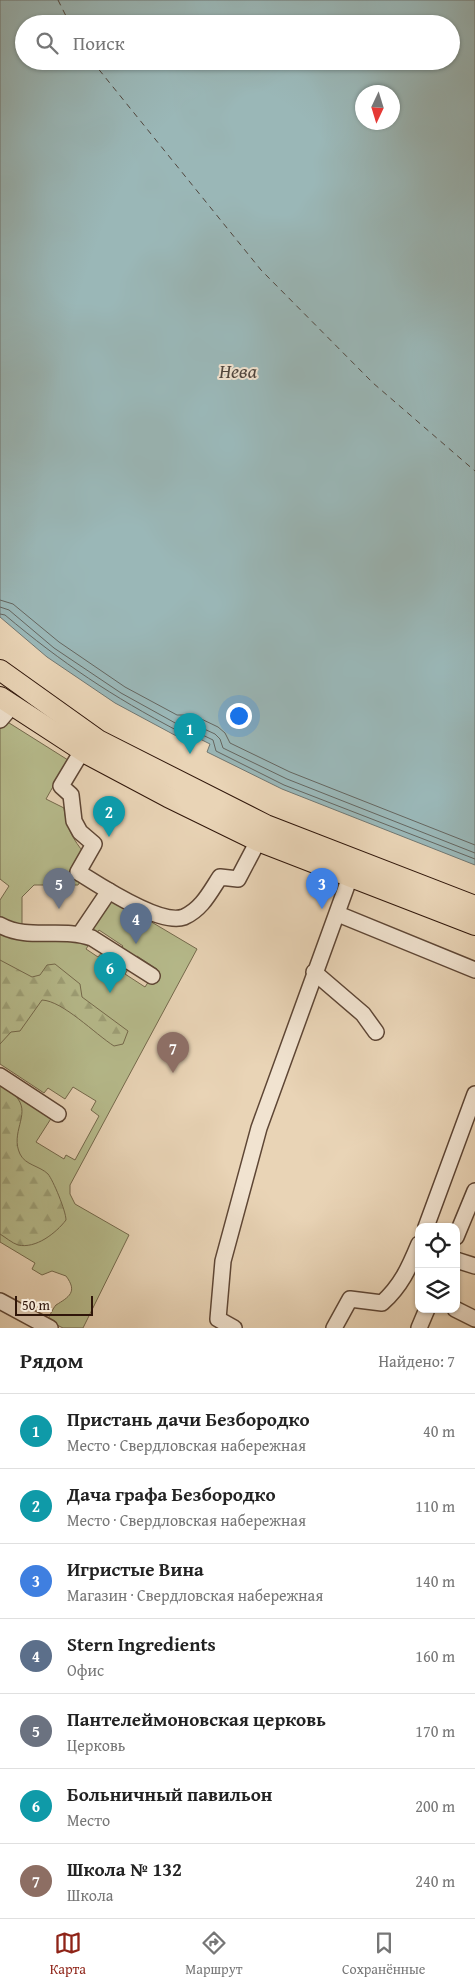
<!DOCTYPE html>
<html lang="ru">
<head>
<meta charset="utf-8">
<style>
  :root { --surface:#fff; --page:#f2f2f2; --text:#222; --muted:#767676; --line:#e0e0e0; --accent:#8f2418 }
  body { margin:0; font-family:"Gentium Book Plus",serif; background:var(--page); color:var(--text) }
  .controls { position:absolute; right:15px; bottom:15px; display:grid; overflow:hidden; border-radius:10px; box-shadow:0 1px 4px #0004 }
  .controls button { width:45px; height:45px; display:grid; place-items:center; padding:0; border:0; border-bottom:1px solid var(--line); background:var(--surface); color:var(--text); font:25px sans-serif }
  .compass { position:absolute; left:355px; top:85px; width:45px; height:45px; border-radius:50%; background:var(--surface); box-shadow:0 1px 4px #0004; rotate:184deg }
  .scale { position:absolute; left:15px; bottom:12px; width:78px; box-sizing:border-box; padding-left:5px; border:2px solid #30160a; border-top:0; font-size:14px; line-height:18px; white-space:nowrap; color:#30160a; -webkit-text-stroke:4px #f1e3d0; paint-order:stroke }
  .you { position:absolute; left:238px; top:715px; width:18px; height:18px; margin:-12px; border:4px solid #fff; border-radius:50%; background:#1a73e8; box-shadow:0 0 0 8px #1a73e833 }
  .badge { display:grid; place-items:center; width:32px; height:32px; border-radius:50%; background:var(--accent); color:#fff; font-size:16px; font-weight:700 }
  .pin { position:absolute; translate:-50% -41px; filter:drop-shadow(0 1px 2px #0008) }
  .pin::after { content:''; position:absolute; top:26px; width:18px; height:15px; background:inherit; clip-path:polygon(0 0,100% 0,50% 100%) }
  .list { margin:0; padding:0; list-style:none }
  h2 { display:flex; justify-content:space-between; align-items:center; height:65px; margin:0; padding:0 20px; font-size:21px }
  h2 small { font-size:16px; font-weight:400; color:var(--muted) }
  .list li { display:grid; grid-template-columns:32px 1fr auto; gap:15px; align-items:center; box-sizing:border-box; height:75px; padding:0 20px; border-top:1px solid var(--line) }
  .list b { display:block; font-size:19px; white-space:nowrap }
  .list p { margin:0; font-size:16px; white-space:nowrap; color:var(--muted) }
  .list em { font-size:16px; font-style:normal; color:var(--muted) }
  .icon { flex:none; width:28px; height:28px; fill:none; stroke:currentColor; stroke-width:2; stroke-linecap:round; stroke-linejoin:round }
  .map { position:relative; flex:none; width:475px; height:1328px; overflow:hidden }
  .search { position:absolute; background:var(--surface); box-shadow:0 1px 4px #0004; left:15px; right:15px; top:15px; height:55px; display:flex; align-items:center; gap:12px; box-sizing:border-box; padding:0 18px; border-radius:28px; color:var(--muted); font-size:19px }
  .sheet { height:590px; background:var(--surface) }
  nav { display:flex; justify-content:space-around; align-items:center; box-sizing:border-box; height:70px; border-top:1px solid var(--line); background:var(--surface); font-size:14px; color:var(--muted) }
  nav a { display:grid; justify-items:center; gap:2px }
  nav .on { color:var(--accent) }
  .map>svg:first-child { display:block }
  .green { fill:#b7bc8d; stroke:#74694c }
  .forest { fill:url(#forest-firs); stroke:#74694c }
  .water { fill:#9ab7b7; stroke:#707772; fill-rule:evenodd }
  .lines { fill:none; stroke-linecap:round; stroke-linejoin:round }
  .shore { stroke:#656660; stroke-width:1 }
  .ferry { stroke:#50463e; stroke-width:1; stroke-dasharray:6 5; stroke-linecap:butt }
  .minor-casing { stroke:#5e4635; stroke-width:18 }
  .major-casing { stroke:#30160a; stroke-width:22 }
  .minor { stroke:#f1e3d0; stroke-width:15 }
  .major { stroke:#e9d4b6; stroke-width:20 }
  .labels { text-anchor:middle; dominant-baseline:central; stroke-width:4; stroke-linejoin:round; paint-order:stroke }
  .water-label { font-size:20px; font-style:italic; fill:#50463e; stroke:#f1e3d0 }
</style>
</head>
<body>
<div class="map">
<svg width="475" height="1328" viewBox="0 0 475 1328">
  <defs>
    <pattern id="forest-firs" width="22" height="20" patternUnits="userSpaceOnUse" patternTransform="scale(1.25)"><rect width="22" height="20" fill="#b7bc8d"/><path d="M5 1l3.5 6h-7zM16 11l3.5 6h-7z" fill="#9ea178"/></pattern>
  </defs>
  <rect width="100%" height="100%" fill="#e9d4b6"/>
  <filter id="stains"><feTurbulence type="fractalNoise" baseFrequency=".004" numOctaves="4"/><feColorMatrix values="0 0 0 0 .2 0 0 0 0 .09 0 0 0 0 .02 0 0 0 .5 -.17"/></filter>
  <radialGradient id="worn" r=".72"><stop offset=".6" stop-color="#630" stop-opacity="0"/><stop offset="1" stop-color="#630" stop-opacity=".3"/></radialGradient>
  <!-- green -->
  <g class="green">
    <path d="M6 721 68 760 46 799 64 808C66 826 73 840 85 854L81 880 78 885H34L22 897V929L0 920V900L9 886 0 879V726Z"/>
    <path d="M111 898 197 949 70 1185V1194L75 1204 129 1235 83 1328H63L47 1320C50 1316 53 1308 56 1305 69 1297 78 1292 66 1276L52 1271 42 1275 32 1269 35 1263 0 1242V1081L52 1117 36 1142 64 1159 66 1155 75 1160 99 1116 91 1110 96 1101 73 1087 65 1099 48 1088 44 1093 0 1064V931L71 937 90 943 86 949 98 957 103 951 129 968 125 974 145 987 157 969 137 956 134 960 119 951 123 946 99 930 94 937 87 932Z"/>
  </g>
  <!-- forest -->
  <g class="forest">
    <path d="M0 960 32 977 40 975 47 965 55 964 80 984 82 997 128 1031 123 1044 114 1046C95 1034 63 1001 42 1000L20 1031 11 1032 0 1044Z"/>
    <path d="M0 1085C6 1089 15 1093 18 1099 30 1115 10 1133 20 1154 25 1165 40 1166 48 1174 53 1180 66 1211 66 1220 56 1233 36 1249 18 1245 12 1243 5 1237 0 1234Z"/>
  </g>
  <!-- water -->
  <path class="water" d="M0 0H475V865L282 789 207 752 210 744 186 732 182 739 115 703 47 657 0 617ZM24 24H451V61H24ZM362 92H392V122H362Z"/>
  <g class="lines">
    <!-- shore -->
    <g class="shore">
      <path d="M0 600 13 604 59 642 125 687 177 715H193L218 727 225 733 230 743 290 772 475 845"/>
      <path d="M0 607 9 610 54 648 121 693 177 724 189 722 215 734 220 739 223 748 287 779 475 853"/>
      <path d="M0 614 5 615C62 663 113 697 178 731L188 728 213 740 216 751 284 785 475 859"/>
    </g>
    <!-- ferry -->
    <g class="ferry">
      <path d="M58 0 70 24"/>
      <path d="M92 61 261 270 373 383 475 471"/>
    </g>
    <!-- minor casing -->
    <g class="minor-casing">
      <g id="minor">
        <path d="M0 720 12 706"/>
        <path d="M82 751 61 786 71 795 74 821 80 832 94 844 78 872C99 885 160 926 184 917 202 909 210 892 220 877L238 879 258 841"/>
        <path d="M338 914 475 970"/>
        <path d="M0 925C28 941 62 927 92 938L152 976"/>
        <path d="M80 934 109 891"/>
        <path d="M314 972 363 1014 376 1032"/>
        <path d="M0 1076 58 1114"/>
        <path d="M426 1227 475 1094"/>
        <path d="M456 1237 475 1191"/>
        <path d="M456 1260 475 1266"/>
        <path d="M0 1301 50 1328"/>
        <path d="M455 1309 475 1319"/>
        <path d="M234 1328 218 1319 223 1261 259 1128 350 877"/>
        <path d="M334 1328 350 1299 382 1303C401 1286 409 1268 419 1244"/>
        <path d="M419 1328 427 1309"/>
      </g>
    </g>
    <!-- major casing -->
    <g class="major-casing">
      <g id="major">
        <path d="M0 670 98 740 266 825 475 906"/>
        <path d="M0 697 89 755 168 797 258 841 475 925"/>
      </g>
    </g>
    <!-- minor -->
    <use href="#minor" class="minor"/>
    <!-- major -->
    <use href="#major" class="major"/>
  </g>
  <g class="labels">
    <!-- water labels -->
    <g class="water-label">
      <text x="238" y="370">Нева</text>
    </g>
  </g>
  <rect width="100%" height="100%" filter="url(#stains)"/>
  <rect width="100%" height="100%" fill="url(#worn)"/>
</svg>
<div class="controls">
<button><svg class="icon" aria-label="locate" viewBox="0 0 24 24"><circle cx="12" cy="12" r="6"/><path d="M12 2v4M12 18v4M2 12h4M18 12h4"/></svg></button>
<button><svg class="icon" aria-label="layers" viewBox="0 0 24 24"><path d="M12 4l9 5-9 5-9-5zM3 14l9 5 9-5"/></svg></button>
</div>
<svg class="compass" viewBox="-18 -18 36 36"><path d="M0-13l5 13h-10z" fill="#e53935"/><path d="M0 13l5-13h-10z" fill="#767676"/></svg>
<div class="scale">50 m</div>
<div class="you"></div>
<div class="pin badge" style="left:190px;top:754px;background:#0f9aa8">1</div>
<div class="pin badge" style="left:109px;top:837px;background:#0f9aa8">2</div>
<div class="pin badge" style="left:322px;top:909px;background:#3f7fe0">3</div>
<div class="pin badge" style="left:136px;top:944px;background:#5c6f8a">4</div>
<div class="pin badge" style="left:59px;top:909px;background:#6b7280">5</div>
<div class="pin badge" style="left:110px;top:993px;background:#0f9aa8">6</div>
<div class="pin badge" style="left:173px;top:1073px;background:#8d6e63">7</div>
<div class="search"><svg class="icon" aria-label="search" viewBox="0 0 24 24"><circle cx="10" cy="10" r="6"/><path d="M15 15l6 6"/></svg>Поиск</div>
</div>
<section class="sheet">
<h2>Рядом<small>Найдено: 7</small></h2>
<ul class="list">
<li><span class="badge" style="background:#0f9aa8">1</span><div><b>Пристань дачи Безбородко</b><p>Место · Свердловская набережная</p></div><em>40 m</em></li>
<li><span class="badge" style="background:#0f9aa8">2</span><div><b>Дача графа Безбородко</b><p>Место · Свердловская набережная</p></div><em>110 m</em></li>
<li><span class="badge" style="background:#3f7fe0">3</span><div><b>Игристые Вина</b><p>Магазин · Свердловская набережная</p></div><em>140 m</em></li>
<li><span class="badge" style="background:#5c6f8a">4</span><div><b>Stern Ingredients</b><p>Офис</p></div><em>160 m</em></li>
<li><span class="badge" style="background:#6b7280">5</span><div><b>Пантелеймоновская церковь</b><p>Церковь</p></div><em>170 m</em></li>
<li><span class="badge" style="background:#0f9aa8">6</span><div><b>Больничный павильон</b><p>Место</p></div><em>200 m</em></li>
<li><span class="badge" style="background:#8d6e63">7</span><div><b>Школа № 132</b><p>Школа</p></div><em>240 m</em></li>
</ul>
</section>
<nav>
<a class="on"><svg class="icon" aria-label="map" viewBox="0 0 24 24"><path d="M3 6l6-2 6 2 6-2v14l-6 2-6-2-6 2zM9 4v14M15 6v14"/></svg>Карта</a>
<a><svg class="icon" aria-label="directions" viewBox="0 0 24 24"><path d="M12 3l9 9-9 9-9-9zM9 14v-3h6M13 9l2 2-2 2"/></svg>Маршрут</a>
<a><svg class="icon" aria-label="saved" viewBox="0 0 24 24"><path d="M7 4h10v16l-5-4-5 4z"/></svg>Сохранённые</a>
</nav>
</body>
</html>
